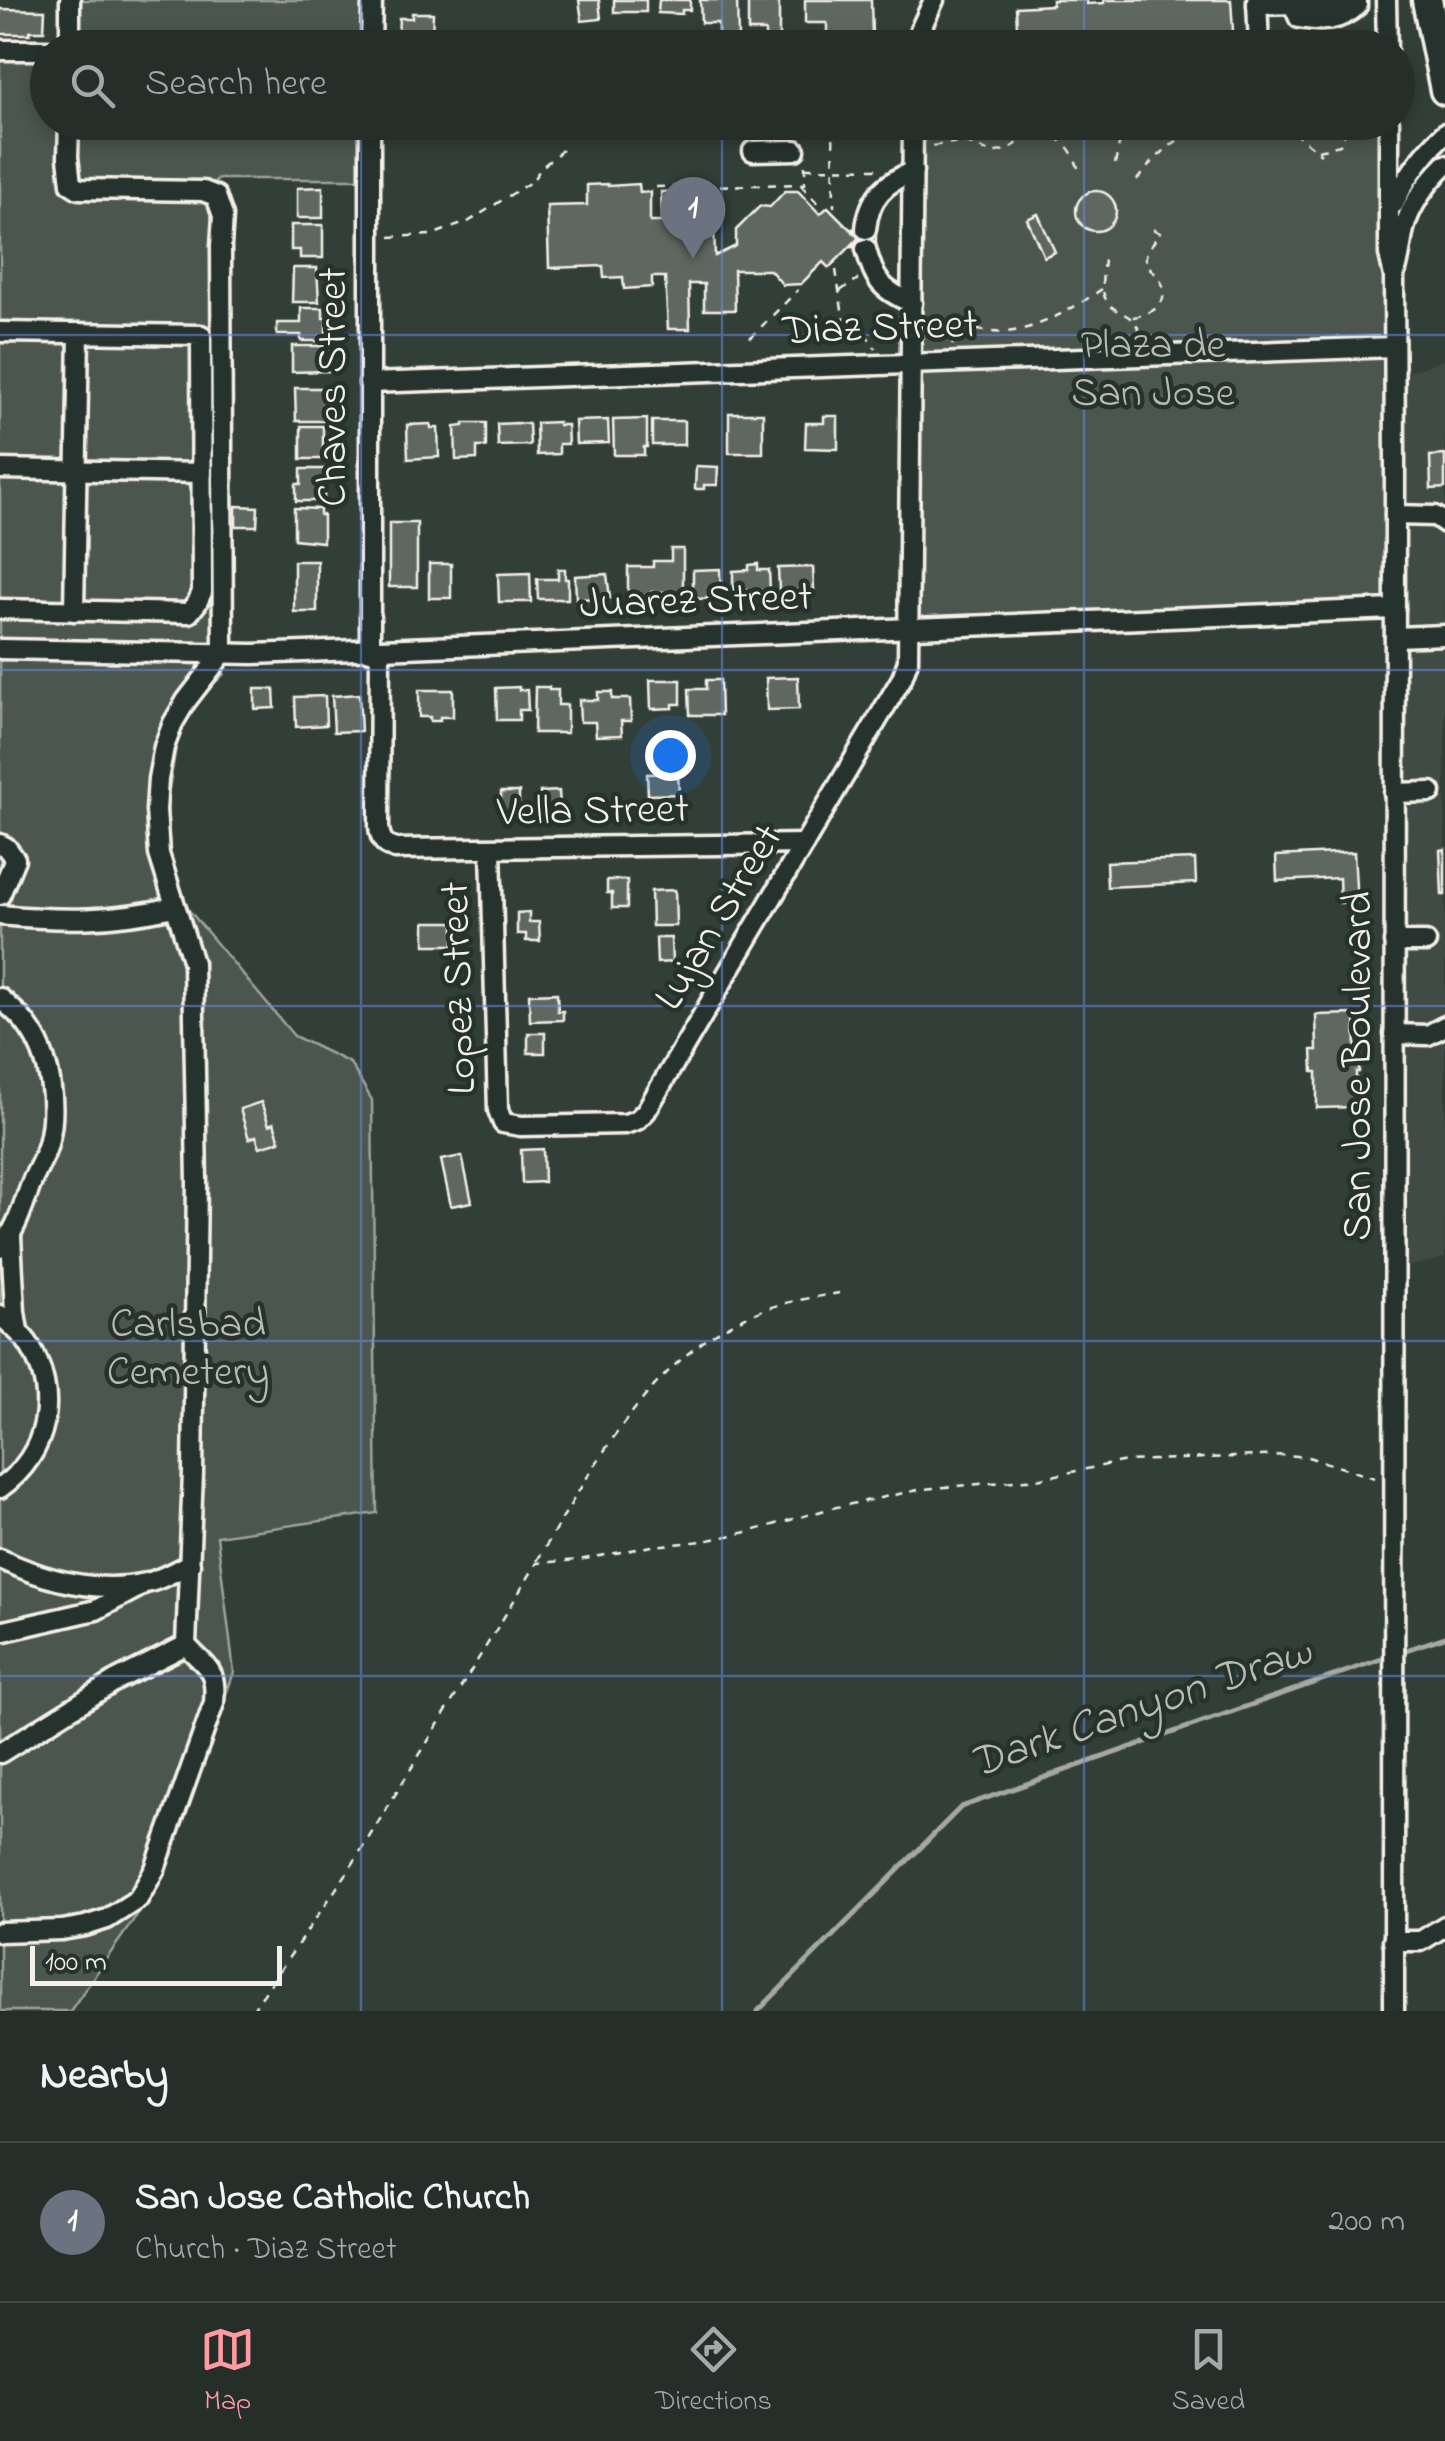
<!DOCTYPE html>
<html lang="en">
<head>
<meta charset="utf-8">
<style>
  :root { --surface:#262e2a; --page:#323a36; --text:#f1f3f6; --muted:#a4a8a8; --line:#424a47; --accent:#ff9aa2 }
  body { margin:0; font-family:"Indie Flower",sans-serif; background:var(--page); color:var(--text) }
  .scale { position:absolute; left:30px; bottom:25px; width:252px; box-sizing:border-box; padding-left:10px; border:5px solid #f4f1e8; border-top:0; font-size:28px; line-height:35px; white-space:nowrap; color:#f4f1e8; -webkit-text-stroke:8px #26332d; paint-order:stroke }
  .you { position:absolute; left:670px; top:755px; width:35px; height:35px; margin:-25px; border:8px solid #fff; border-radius:50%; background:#1a73e8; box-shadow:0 0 0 15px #1a73e833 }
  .badge { display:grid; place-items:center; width:65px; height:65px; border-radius:50%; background:var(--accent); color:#fff; font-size:32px; font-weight:700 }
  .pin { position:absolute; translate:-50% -82px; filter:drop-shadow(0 2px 5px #0008) }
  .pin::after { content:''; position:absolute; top:52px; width:35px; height:30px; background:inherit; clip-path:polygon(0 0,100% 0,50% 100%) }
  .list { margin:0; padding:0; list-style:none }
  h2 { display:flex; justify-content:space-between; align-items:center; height:130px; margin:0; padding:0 40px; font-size:42px }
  h2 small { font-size:32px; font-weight:400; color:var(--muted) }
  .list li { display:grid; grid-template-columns:65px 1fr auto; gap:30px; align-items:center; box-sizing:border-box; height:160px; padding:0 40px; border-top:2px solid var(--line) }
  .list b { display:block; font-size:38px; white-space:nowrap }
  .list p { margin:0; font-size:32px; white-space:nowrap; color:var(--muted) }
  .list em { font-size:32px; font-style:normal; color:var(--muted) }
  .icon { flex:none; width:55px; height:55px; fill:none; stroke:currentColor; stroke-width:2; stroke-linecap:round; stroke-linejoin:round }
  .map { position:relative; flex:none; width:1445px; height:2011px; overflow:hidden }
  .search { position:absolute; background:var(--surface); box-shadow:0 5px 15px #0003; left:30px; right:30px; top:30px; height:110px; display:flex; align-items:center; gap:25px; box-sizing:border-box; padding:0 35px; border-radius:55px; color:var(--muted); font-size:38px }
  .sheet { height:290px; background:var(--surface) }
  nav { display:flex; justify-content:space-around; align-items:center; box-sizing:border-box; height:140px; border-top:2px solid var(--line); background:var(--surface); font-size:28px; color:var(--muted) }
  nav a { display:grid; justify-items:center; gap:5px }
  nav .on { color:var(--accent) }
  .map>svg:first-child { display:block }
  .built { fill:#404b44 }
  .green { fill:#4c564f; stroke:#a0a49c; stroke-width:2.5 }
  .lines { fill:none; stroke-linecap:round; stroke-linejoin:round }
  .stream { stroke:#a6a9a1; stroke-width:5 }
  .building { fill:#5f6861; stroke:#f4f1e8; stroke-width:2.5 }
  .minor-casing { stroke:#f4f1e8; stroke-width:25 }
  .highway-casing { stroke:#f4f1e8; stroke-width:35 }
  .path { stroke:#f4f1e8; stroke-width:2.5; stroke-dasharray:8 8; stroke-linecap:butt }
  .minor { stroke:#26332d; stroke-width:18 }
  .highway { stroke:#26332d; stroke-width:28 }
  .grid { fill:none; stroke:#6887de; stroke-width:2.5; stroke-opacity:0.55 }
  .labels { text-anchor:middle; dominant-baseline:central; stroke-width:9; stroke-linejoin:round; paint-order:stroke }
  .street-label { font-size:42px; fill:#f4f1e8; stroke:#26332d }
  .park-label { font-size:42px; fill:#b9bbb2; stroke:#26332d }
  .water-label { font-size:45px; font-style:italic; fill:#babbb3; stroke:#26332d }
</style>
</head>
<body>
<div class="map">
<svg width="1445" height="2011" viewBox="0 0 1445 2011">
  <rect width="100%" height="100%" fill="#323e38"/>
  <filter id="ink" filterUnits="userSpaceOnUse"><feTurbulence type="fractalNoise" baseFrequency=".01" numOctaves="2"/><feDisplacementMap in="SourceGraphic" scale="20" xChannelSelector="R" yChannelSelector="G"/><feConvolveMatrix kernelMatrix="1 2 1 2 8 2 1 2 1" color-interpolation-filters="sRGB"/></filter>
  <g filter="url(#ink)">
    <!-- built -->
    <path class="built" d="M1445 359V1258L1393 1270 1394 377Z"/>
    <!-- green -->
    <g class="green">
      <path d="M70 0H372L371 47 70 48Z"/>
      <path d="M0 50H47L48 122 370 123 369 179H218L204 191 212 193 221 246 224 674 195 702 177 741 167 801 170 856 188 909 294 1036 350 1063 372 1100 377 1513 217 1536 234 1672 158 1885 70 2011H0Z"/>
      <path d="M913 123H1389L1395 609 909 628Z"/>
    </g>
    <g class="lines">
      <!-- stream -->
      <g class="stream">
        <path d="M1400 1652 1445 1637"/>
        <path d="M758 2011 961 1807 1390 1656"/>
      </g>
    </g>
    <!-- building -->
    <g class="building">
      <path d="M579 0H599L601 19 582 21Z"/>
      <rect x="614" y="0" width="32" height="12"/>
      <path d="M659 0H690V10H682V14L658 13Z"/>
      <path d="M700 0H737L738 37H718V23H701Z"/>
      <path d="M764 0H779V39H765V31H748V3H764Z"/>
      <path d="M805 0H871L872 35 890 34V48H819V38L827 37V23H805Z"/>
      <path d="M1052 0H1087V4L1104 3V0H1231L1234 46 1160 48 1159 44 1120 48H1018L1016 7 1052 5Z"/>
      <path d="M0 9 45 10 44 31H30V34H0Z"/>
      <path d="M412 13H433L432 38H398L399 18H412Z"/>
      <path d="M446 36H458V44H471V48H446Z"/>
      <path d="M512 39 513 48H480V41Z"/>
      <path d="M608 184V186L639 184 640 193 650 192V222H662L661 192 713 190 715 256 736 246V230L760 206 770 207 785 191H798L820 214 828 207 859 238 829 268 823 262 801 284 783 285 770 270H734L735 310H704V284H689L690 329H668L665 277H652V287L624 289 623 277 604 278 603 266 549 268 547 206 587 205V185Z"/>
      <path d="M323 187V218H297V188Z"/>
      <circle cx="1096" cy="211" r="20"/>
      <path d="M1038 214 1055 252 1044 257 1027 219Z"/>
      <path d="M291 225H323V258H300V250H291Z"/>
      <path d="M851 229H876V248L850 247 859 238Z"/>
      <path d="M293 268H317L319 302H292Z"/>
      <path d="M301 308H323V318H326V336H320V341H301V335H277V323H301Z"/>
      <path d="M292 346H329V371L292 372Z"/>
      <path d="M295 388H322L325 421H296Z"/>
      <rect x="729" y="413" width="34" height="40"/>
      <path d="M824 416H838V449L805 448 806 423H824Z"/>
      <path d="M647 419V447H644V455H614L613 420Z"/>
      <path d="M608 420 609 443 576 444 575 421Z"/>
      <rect x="652" y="421" width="32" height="24"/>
      <path d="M558 422 559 425H567L568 444H559V454L537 455 536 423Z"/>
      <path d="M464 423H486V447H477V459L456 460 455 427 464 426Z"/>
      <path d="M517 423 529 424 530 445 498 446 497 424Z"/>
      <path d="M431 424V428H438L439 457 408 459 407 425Z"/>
      <rect x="301" y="426" width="22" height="33"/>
      <path d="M1445 455V488L1431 489 1430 456Z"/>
      <path d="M696 466 718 467 717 485H704V489H695Z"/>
      <path d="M301 469H324V501H296V484H301Z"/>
      <path d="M236 506 258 507 257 526H236Z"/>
      <path d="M294 508 320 509V515H323V542L294 539Z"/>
      <rect x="389" y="523" width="28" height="64"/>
      <path d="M671 549H683V592H652L653 596H628V567H653V561H671Z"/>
      <rect x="294" y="561" width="23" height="51"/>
      <rect x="429" y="564" width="22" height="34"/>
      <path d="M758 564V570H769L770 590 733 591V571L749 570V565Z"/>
      <path d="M813 567 814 590 779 591 778 568Z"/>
      <path d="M558 569H565V579H568V599H538L537 579H558Z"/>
      <path d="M720 569 721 598 693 599V570Z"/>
      <path d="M530 573 531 602H499L498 574Z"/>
      <path d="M607 574 610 598 576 599 575 576Z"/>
      <path d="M798 677 799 709 767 710 766 678Z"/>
      <path d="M650 680H681V704H673V708L651 709Z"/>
      <path d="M706 680H720L721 715H690L689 689H706Z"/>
      <path d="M519 687V690H527L528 710H519V720H497L496 688Z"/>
      <path d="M535 687H549V690H558V705H567V733H534Z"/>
      <path d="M255 689H274L275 708 255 709Z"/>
      <path d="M419 690H453V717H440V721H430V717H419Z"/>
      <path d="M598 692H612V699H630L631 721H621L622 735 596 736 595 722H580L579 700H598Z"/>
      <path d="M359 694 361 731 334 732 332 696Z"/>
      <path d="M325 696 326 725 296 727 295 697Z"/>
      <path d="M678 773 679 794 648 795 647 774Z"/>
      <path d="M559 791 560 807 540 808V792Z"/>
      <rect x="501" y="792" width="18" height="19"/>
      <path d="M1445 849V895H1442L1440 850Z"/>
      <path d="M1354 852 1357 902 1340 903 1339 878 1277 881 1276 856Z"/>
      <path d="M1195 859 1196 883 1107 887 1106 862Z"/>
      <path d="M607 880H627V908H612V893H607Z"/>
      <path d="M675 890 676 926H652L651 891Z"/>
      <path d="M529 912V922H539L540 941H526V934H517V913Z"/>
      <rect x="425" y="922" width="29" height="23"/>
      <path d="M656 938H671L672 962 657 963Z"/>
      <path d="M557 993 558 1011H563V1020L530 1021 529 994Z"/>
      <path d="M1355 1014 1356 1050H1359V1072H1356V1107L1317 1108V1072H1313L1312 1050H1317L1316 1015Z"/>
      <rect x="528" y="1033" width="17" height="20"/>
      <path d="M261 1102 269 1125 274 1123 280 1141 260 1147 256 1136 249 1139 240 1109Z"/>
      <path d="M543 1149 544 1182 522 1183 521 1150Z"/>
      <path d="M462 1156 472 1202 451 1206 441 1160Z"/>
    </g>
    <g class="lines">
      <!-- minor casing -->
      <g class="minor-casing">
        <g id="minor">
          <path d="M1257 0 1259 48"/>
          <path d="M1291 0 1299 18C1321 22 1340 22 1357 6V0"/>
          <path d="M1386 0 1387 48"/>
          <path d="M1257 5 1332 3 1339 0"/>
          <path d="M70 48V0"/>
          <path d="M371 48 372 0"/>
          <path d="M916 48 920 30 934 0"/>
          <path d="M0 50H48"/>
          <path d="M1389 122V254L1394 276 1395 463 1394 2011"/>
          <path d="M753 151 795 150"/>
          <path d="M1394 204C1406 176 1423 154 1445 133"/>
          <path d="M866 229C869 197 885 183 913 171"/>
          <path d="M866 249C874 280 881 290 912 303"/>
          <path d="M1396 270C1400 257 1401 243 1404 229 1411 203 1427 183 1445 165"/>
          <path d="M0 332 201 335 202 592 197 603 189 613 0 609"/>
          <path d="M369 383 1394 347"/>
          <path d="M0 469 202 473"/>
          <path d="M1395 515 1435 516 1445 523"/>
          <path d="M74 611 79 333"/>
          <path d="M1395 637 1445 635"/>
          <path d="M0 649 253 654 1395 609"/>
          <path d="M380 650 379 827C380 839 384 845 395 849L804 844"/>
          <path d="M370 651V122"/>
          <path d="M1394 793 1431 792"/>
          <path d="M0 844 6 847 15 859 0 895"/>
          <path d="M491 849 498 1110 503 1123 521 1126 625 1124 637 1120 646 1111 902 678 908 661 913 122"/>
          <path d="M0 915C64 921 111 921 174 907"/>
          <path d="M1394 942H1426"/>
          <path d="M0 998C9 1006 20 1015 27 1025 51 1057 58 1106 48 1144 45 1156 38 1168 33 1179 23 1204 18 1229 0 1248"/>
          <path d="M1394 1034 1428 1035 1445 1026"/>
          <path d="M11 1237 15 1312 18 1331"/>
          <path d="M0 1315C9 1323 21 1333 28 1343 60 1393 49 1454 0 1488"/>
          <path d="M0 1559C45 1580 97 1594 146 1583 161 1580 176 1570 190 1564"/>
          <path d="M0 1632 96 1610 139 1587"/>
          <path d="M0 1753 117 1680 186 1645"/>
          <path d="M0 1932 62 1930 85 1926 107 1919 138 1899 155 1869 214 1703C217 1667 207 1669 186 1645L193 1473 197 1182 193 963 159 854 156 810 158 779 164 747 173 723 186 701 223 653 221 246 223 216 216 196 203 191 79 189 71 184 68 157 69 122"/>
          <path d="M1393 1941H1421L1445 1926"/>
        </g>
      </g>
      <!-- highway casing -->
      <g class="highway-casing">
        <path id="highway" d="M1427 0 1445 90"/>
      </g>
      <!-- path -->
      <g class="path">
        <path d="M804 122V136"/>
        <path d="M833 122 834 207"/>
        <path d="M1263 122 1290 129 1321 154"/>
        <path d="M1344 127 1359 133"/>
        <path d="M933 146C943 144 955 142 965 143 976 145 984 152 995 152 1011 151 1018 141 1031 136 1054 128 1073 147 1078 168"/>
        <path d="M1318 150 1340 145C1345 137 1346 129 1338 122"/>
        <path d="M1115 164 1121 136 1130 122"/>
        <path d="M805 168 877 169"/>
        <path d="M1137 180C1160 151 1183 131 1220 122"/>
        <path d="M801 185 822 208"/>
        <path d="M656 187 805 184V164"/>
        <path d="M390 237 431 235 468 222 532 181 542 167 568 145"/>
        <path d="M1104 260C1103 271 1101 284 1104 295 1112 319 1138 308 1140 338"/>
        <path d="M836 270 842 310 849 334"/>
        <path d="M840 291 858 279"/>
        <path d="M1133 317C1152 314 1172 304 1160 280 1156 272 1148 270 1146 261 1144 250 1155 242 1160 233L1147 226"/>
        <path d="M865 333 876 349"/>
        <path d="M750 338 798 290"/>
        <path d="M952 345 957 336 967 329C980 329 992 334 1007 332 1041 328 1074 308 1102 289"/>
        <path d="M537 1561C595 1465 656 1343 772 1307 793 1300 817 1297 839 1293"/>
        <path d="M252 2011 349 1870 537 1563 579 1560 652 1546 704 1541 752 1531 832 1508 923 1489 1037 1479 1126 1461 1287 1455 1308 1457 1375 1478"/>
      </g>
      <!-- minor -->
      <use href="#minor" class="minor"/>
      <!-- highway -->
      <use href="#highway" class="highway"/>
    </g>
  </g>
  <!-- grid -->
  <path class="grid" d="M361 0V48M722 0V48M1084 0V48M361 122V2011M722 122V2011M1084 122V2011M0 335H1445M0 670H1445M0 1006H1445M0 1341H1445M0 1676H1445"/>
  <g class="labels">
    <!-- street labels -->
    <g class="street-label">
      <text transform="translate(880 329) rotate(-2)">Diaz Street</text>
      <text transform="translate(334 387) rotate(-90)">Chaves Street</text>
      <text transform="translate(696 602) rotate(-2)">Juarez Street</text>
      <text transform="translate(593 812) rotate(-1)">Vella Street</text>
      <text transform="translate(720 918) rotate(-59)">Lujan Street</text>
      <text transform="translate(460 988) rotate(-92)">Lopez Street</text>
      <text transform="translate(1359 1066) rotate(-90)">San Jose Boulevard</text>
    </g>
    <!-- park labels -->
    <g class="park-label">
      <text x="1153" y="346">Plaza de<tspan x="1153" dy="48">San Jose</tspan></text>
      <text x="188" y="1325">Carlsbad<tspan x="188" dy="48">Cemetery</tspan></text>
    </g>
    <!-- water labels -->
    <g class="water-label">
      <text transform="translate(1141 1709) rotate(-19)">Dark Canyon Draw</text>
    </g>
  </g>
</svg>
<div class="scale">100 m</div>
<div class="you"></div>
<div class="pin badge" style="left:693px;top:259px;background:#6b7280">1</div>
<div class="search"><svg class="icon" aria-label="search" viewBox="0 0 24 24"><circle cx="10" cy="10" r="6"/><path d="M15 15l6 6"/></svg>Search here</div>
</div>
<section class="sheet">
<h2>Nearby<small></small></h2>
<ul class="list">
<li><span class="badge" style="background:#6b7280">1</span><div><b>San Jose Catholic Church</b><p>Church · Diaz Street</p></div><em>200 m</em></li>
</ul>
</section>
<nav>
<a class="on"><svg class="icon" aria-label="map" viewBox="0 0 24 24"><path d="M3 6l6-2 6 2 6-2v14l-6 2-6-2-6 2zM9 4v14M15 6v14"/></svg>Map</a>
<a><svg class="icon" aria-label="directions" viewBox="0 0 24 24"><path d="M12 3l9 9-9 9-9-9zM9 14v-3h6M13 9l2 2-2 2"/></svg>Directions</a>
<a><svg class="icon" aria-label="saved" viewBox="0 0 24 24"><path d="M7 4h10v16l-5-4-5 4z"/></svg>Saved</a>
</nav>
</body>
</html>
